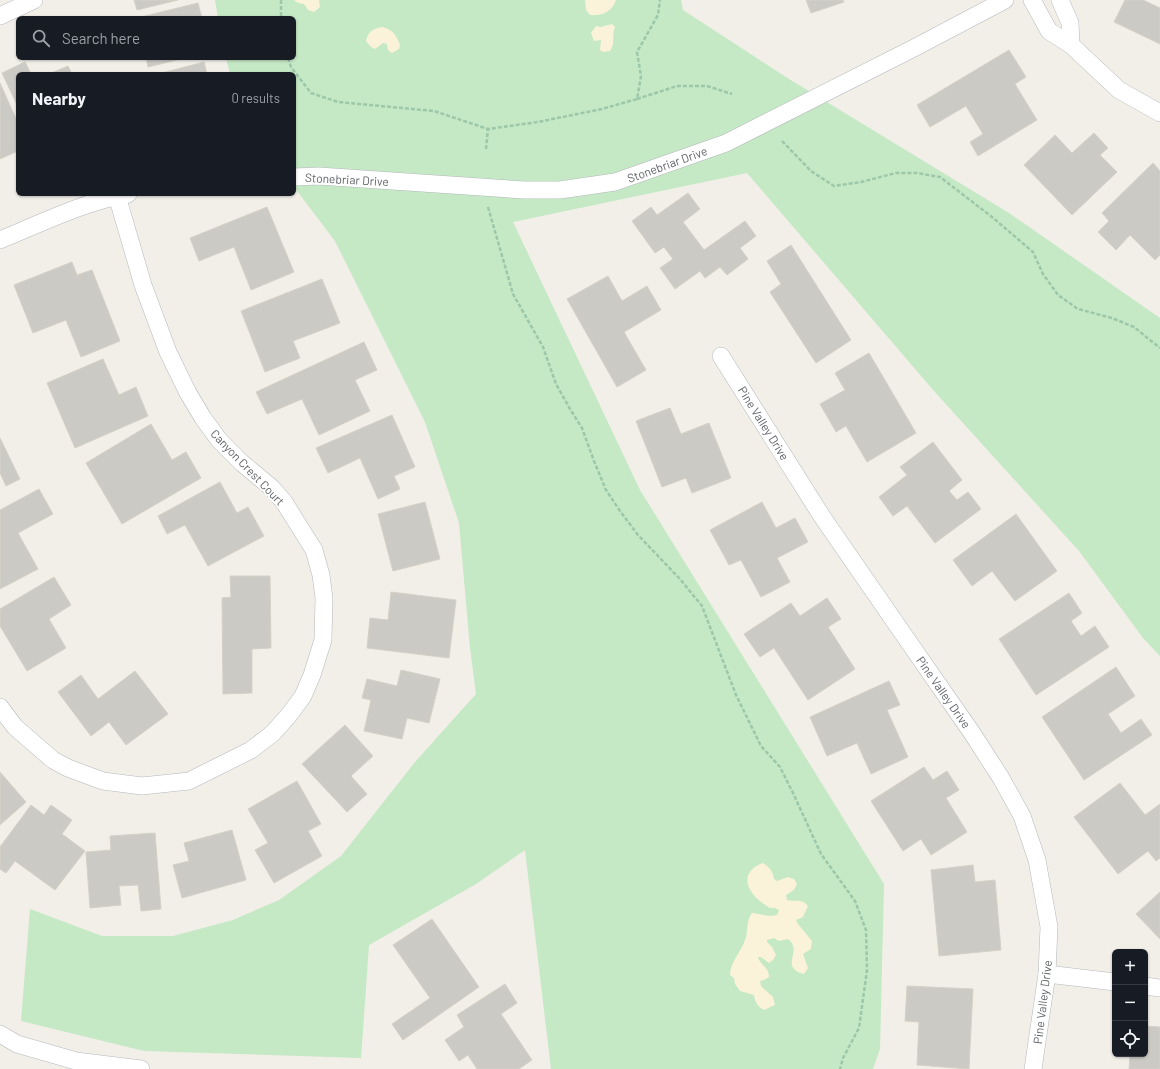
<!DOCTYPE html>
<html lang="en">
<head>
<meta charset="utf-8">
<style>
  :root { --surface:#171b24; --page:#242831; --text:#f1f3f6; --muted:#9ea1a6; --line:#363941 }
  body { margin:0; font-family:Barlow,sans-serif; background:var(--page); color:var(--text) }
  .controls { position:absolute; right:12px; bottom:12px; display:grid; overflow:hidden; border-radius:6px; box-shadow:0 1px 3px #0004 }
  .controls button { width:36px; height:36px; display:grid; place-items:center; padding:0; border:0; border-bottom:1px solid var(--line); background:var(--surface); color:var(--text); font:20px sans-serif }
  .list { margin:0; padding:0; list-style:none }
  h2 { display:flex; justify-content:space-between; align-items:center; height:52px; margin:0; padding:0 16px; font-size:17px }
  h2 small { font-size:13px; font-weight:400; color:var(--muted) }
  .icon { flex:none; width:22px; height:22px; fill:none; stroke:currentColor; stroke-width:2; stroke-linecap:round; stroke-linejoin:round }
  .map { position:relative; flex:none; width:1160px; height:1069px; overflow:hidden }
  .search { position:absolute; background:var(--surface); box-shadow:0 1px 3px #0004; left:16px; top:16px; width:280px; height:44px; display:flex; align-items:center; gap:10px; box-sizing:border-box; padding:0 14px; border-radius:6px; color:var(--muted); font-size:15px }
  .panel { position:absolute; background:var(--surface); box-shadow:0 1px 3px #0004; left:16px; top:72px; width:280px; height:124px; border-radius:6px }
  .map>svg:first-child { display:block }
  .green { fill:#c5e8c5 }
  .sand { fill:#fbf3d9 }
  .building { fill:#cccac5; stroke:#d6d1c6 }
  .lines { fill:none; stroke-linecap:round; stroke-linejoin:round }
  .street-casing { stroke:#b5b8bc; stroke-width:18 }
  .path { stroke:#9cc7a9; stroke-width:2.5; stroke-dasharray:4 2; stroke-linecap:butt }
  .street { stroke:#fff; stroke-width:17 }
  .labels { text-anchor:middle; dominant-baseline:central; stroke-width:3.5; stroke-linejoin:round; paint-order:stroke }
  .street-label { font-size:12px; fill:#5f6368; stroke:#fff }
</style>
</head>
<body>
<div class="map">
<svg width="1160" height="1069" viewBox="0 0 1160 1069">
  <rect width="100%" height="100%" fill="#f1efe8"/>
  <!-- green -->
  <path class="green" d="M215 0H681L683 10 789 79 1009 213 1160 318V656L1143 638 1079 551 934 391 747 173 513 222 640 490 884 884 880 1049 873 1069H551L525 850 476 884 369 945 361 1058 144 1051 21 1021 30 909 102 936H173L233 920 279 900 341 856 415 762 476 694 470 648 459 523 425 422 335 241 294 187V74H230L226 58H294V18H218Z"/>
  <!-- sand -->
  <g class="sand">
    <path d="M294 0H319L320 7 314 12 308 10 304 4 298 3Z"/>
    <path d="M585 0H616C612 12 602 16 590 15L586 10Z"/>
    <path d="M612 24 615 27C611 37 616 43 610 51L603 52 600 50 601 40 594 41 591 33 596 26 601 27Z"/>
    <path d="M383 27C394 31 396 35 400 45L399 49 392 53 388 50 387 44 383 43 375 49 371 47 366 41C368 31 374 28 383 27Z"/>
    <path d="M763 863C769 867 773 871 774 879L777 881 788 877 794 879 797 884 794 890 786 895 787 900C796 902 802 898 808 906L803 917 796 920 798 924 812 941 811 949 803 954 808 968 804 974C778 967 804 951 788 939L779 941 774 938 767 940V942L772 947 776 955 773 960 769 963 761 957H758C760 965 769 967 769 977L764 980 760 981 761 986 773 997 775 1005 764 1010C758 1007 755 1002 754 995L740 991 735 984 734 978 730 975C730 962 741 952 745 940 749 930 745 923 752 913 761 914 768 917 777 915L779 910 775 908H770C764 904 757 900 753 894 742 880 748 868 763 863Z"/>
  </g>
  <!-- building -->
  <g class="building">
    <path d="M134 0H178L137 10Z"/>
    <path d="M806 0H843L844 2 811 13Z"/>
    <path d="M1125 0H1143L1160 8V44L1114 22Z"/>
    <path d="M198 3 202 18H137Z"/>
    <path d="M1009 50 1026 77 1015 84 1037 120 978 156 970 142 983 134 966 106 930 127 917 105Z"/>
    <path d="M146 58H185L148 67Z"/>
    <path d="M25 62 31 74H18V107L2 73Z"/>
    <path d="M204 62 207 74H158Z"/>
    <path d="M68 66 72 74H49Z"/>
    <path d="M0 83 18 123V151L0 159Z"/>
    <path d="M1094 133 1108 148 1100 155 1117 172 1072 215 1024 165 1055 135 1072 153Z"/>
    <path d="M1153 163 1160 171V255L1155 260 1130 235 1116 250 1098 232 1109 221 1102 213Z"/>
    <path d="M688 193 700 209 683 222 704 250 745 221 756 236 740 248 748 259 727 275 720 267 705 278 700 271 675 289 660 268 673 259 664 247 655 253 632 221 651 207 657 215Z"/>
    <path d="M267 207 294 272 251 290 234 247 199 261 190 238Z"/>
    <path d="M791 245 851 340 816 363 770 292 781 284 767 261Z"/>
    <path d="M72 262 77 275 92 270 120 341 81 357 66 320 33 333 14 285Z"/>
    <path d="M608 276 622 301 647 286 661 310 624 332 646 370 617 387 567 299Z"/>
    <path d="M322 279 340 323 293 341 300 358 265 372 241 311Z"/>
    <path d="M364 342 377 370 355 380 370 411 319 435 302 399 267 414 256 392Z"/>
    <path d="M869 353 916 433 867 462 846 426 836 432 820 404 845 390 835 373Z"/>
    <path d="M103 359 119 395 136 387 148 416 75 448 47 383Z"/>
    <path d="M670 408 681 434 709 423 731 478 692 493 686 478 662 487 636 421Z"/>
    <path d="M392 415 415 467 394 476 400 489 378 499 360 458 328 473 316 448Z"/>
    <path d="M151 424 172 460 186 452 201 478 122 524 86 463Z"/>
    <path d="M0 438 20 479 6 486 0 473Z"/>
    <path d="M933 442 962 480 949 491 957 500 968 492 981 509 935 543 907 506 893 516 879 497 907 475 900 467Z"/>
    <path d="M220 482 237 513 248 507 264 536 208 566 185 525 167 534 158 516Z"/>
    <path d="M39 489 53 514 18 533 38 569 0 589V510Z"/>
    <path d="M425 502 440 559 393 571 378 514Z"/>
    <path d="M762 502 776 528 795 518 808 542 777 558 790 582 761 597 741 560 729 565 710 530Z"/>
    <path d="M1016 514 1057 571 1015 601 992 571 972 586 953 560Z"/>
    <path d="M230 576H270L271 648 252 649V693L223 694 222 598 231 597Z"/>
    <path d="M54 577 71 605 49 619 66 648 27 671 0 626V609Z"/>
    <path d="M391 592 456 600 449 658 367 648 370 618 388 620Z"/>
    <path d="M1069 593 1082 613 1071 621 1081 636 1095 626 1109 647 1036 695 999 639Z"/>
    <path d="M827 598 841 619 828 627 855 669 808 700 774 648 760 657 744 634 791 603 800 616Z"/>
    <path d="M1116 667 1135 696 1108 714 1121 733 1141 719 1152 735 1084 780 1042 717Z"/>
    <path d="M401 670 440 679 429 723 407 718 402 739 364 731 371 700 362 698 367 679 397 686Z"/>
    <path d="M135 671 168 714 126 745 109 722 91 736 58 692 81 675 98 699Z"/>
    <path d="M889 681 900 705 887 710 908 757 871 774 857 743 827 756 810 717Z"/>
    <path d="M345 725 373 756 351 776 367 794 347 812 302 764Z"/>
    <path d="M924 767 933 780 947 771 959 790 946 798 967 832 931 855 921 839 903 851 871 801Z"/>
    <path d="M0 772 26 802 0 825Z"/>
    <path d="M297 781 321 824 308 831 322 856 274 883 255 850 268 843 248 809Z"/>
    <path d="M1120 783 1145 815 1160 804V858L1156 861 1148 851 1118 874 1074 817Z"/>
    <path d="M31 805 44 815 51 805 72 820 62 834 85 851 55 890 15 861 6 873 0 869V847Z"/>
    <path d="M232 830 246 880 182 898 173 865 189 861 184 843Z"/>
    <path d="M155 833 161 909 141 911 138 885 119 886 121 905 90 908 86 852 111 850 110 836Z"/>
    <path d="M973 865 975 882 995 880 1001 950 939 956 931 870Z"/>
    <path d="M1160 892V939L1136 914Z"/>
    <path d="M432 919 479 987 403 1040 392 1024 430 998 393 945Z"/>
    <path d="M505 984 517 1003 501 1014 532 1060 519 1069H477L468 1055 459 1061 445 1040 464 1027 457 1015Z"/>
    <path d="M907 986 973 989 969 1069 917 1065 919 1022 905 1021Z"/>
    <path d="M1145 1026 1160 1027V1069H1129L1130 1054H1145Z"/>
  </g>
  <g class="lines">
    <!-- street casing -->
    <g class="street-casing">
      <g id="street">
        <path d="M1032 0 1049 31 1071 45 1119 90 1160 113"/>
        <path d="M1060 0 1070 23 1071 45"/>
        <path d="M0 16 34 0"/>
        <path d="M294 177 319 176 524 190H560L615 182 726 143 914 48 1005 0"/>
        <path d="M0 240C39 224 86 201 128 194"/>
        <path d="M721 356 821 515 908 641 972 733 1001 778 1022 816 1037 860 1049 927 1047 974 1033 1069"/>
        <path d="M0 707 15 727 53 760 68 768 103 781 142 786 189 781 251 750 273 733 289 715 303 696 312 675 323 640 324 598 321 575 314 550 284 502 272 488 242 463 219 440 203 418 188 393 168 352 143 285 117 196"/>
        <path d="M1047 974 1115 982"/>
        <path d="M1145 986 1160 988"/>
        <path d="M0 1034 17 1044 76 1061 141 1069"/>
      </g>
    </g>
    <!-- path -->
    <g class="path">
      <path d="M281 0V18"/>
      <path d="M288 58 291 67 311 93 338 102 434 111 488 129 538 122 602 109 637 99 641 76 637 52 658 15 660 0"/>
      <path d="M637 99 677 86H707L732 94"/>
      <path d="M782 141 811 171 834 186 861 182 896 173H917L940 177 992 217 1033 252 1043 274 1058 295 1078 309 1112 318 1134 327 1160 348"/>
      <path d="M486 149 488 129"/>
      <path d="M488 207 513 294 543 347 556 384 570 409 582 428 594 461 606 490 620 511 638 535 680 579 702 606 736 695 761 746 780 767 793 793 821 854 855 901 866 930 867 970 859 1028 843 1058 840 1069"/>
    </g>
    <!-- street -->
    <use href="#street" class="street"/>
  </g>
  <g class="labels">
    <!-- street labels -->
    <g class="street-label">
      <text transform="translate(667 164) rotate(-20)">Stonebriar Drive</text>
      <text transform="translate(347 179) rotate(3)">Stonebriar Drive</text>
      <text transform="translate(764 423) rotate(58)">Pine Valley Drive</text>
      <text transform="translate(248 467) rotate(46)">Canyon Crest Court</text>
      <text transform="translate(944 692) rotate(55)">Pine Valley Drive</text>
      <text transform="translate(1042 1002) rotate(-83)">Pine Valley Drive</text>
    </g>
  </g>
</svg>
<div class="controls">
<button>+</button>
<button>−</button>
<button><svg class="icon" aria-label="locate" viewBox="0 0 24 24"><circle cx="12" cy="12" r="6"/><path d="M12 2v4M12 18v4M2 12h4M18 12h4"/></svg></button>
</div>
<div class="search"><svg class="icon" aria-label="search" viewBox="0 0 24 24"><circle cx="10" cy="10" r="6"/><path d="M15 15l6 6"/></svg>Search here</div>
<section class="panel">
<h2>Nearby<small>0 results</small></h2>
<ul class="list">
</ul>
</section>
</div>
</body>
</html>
